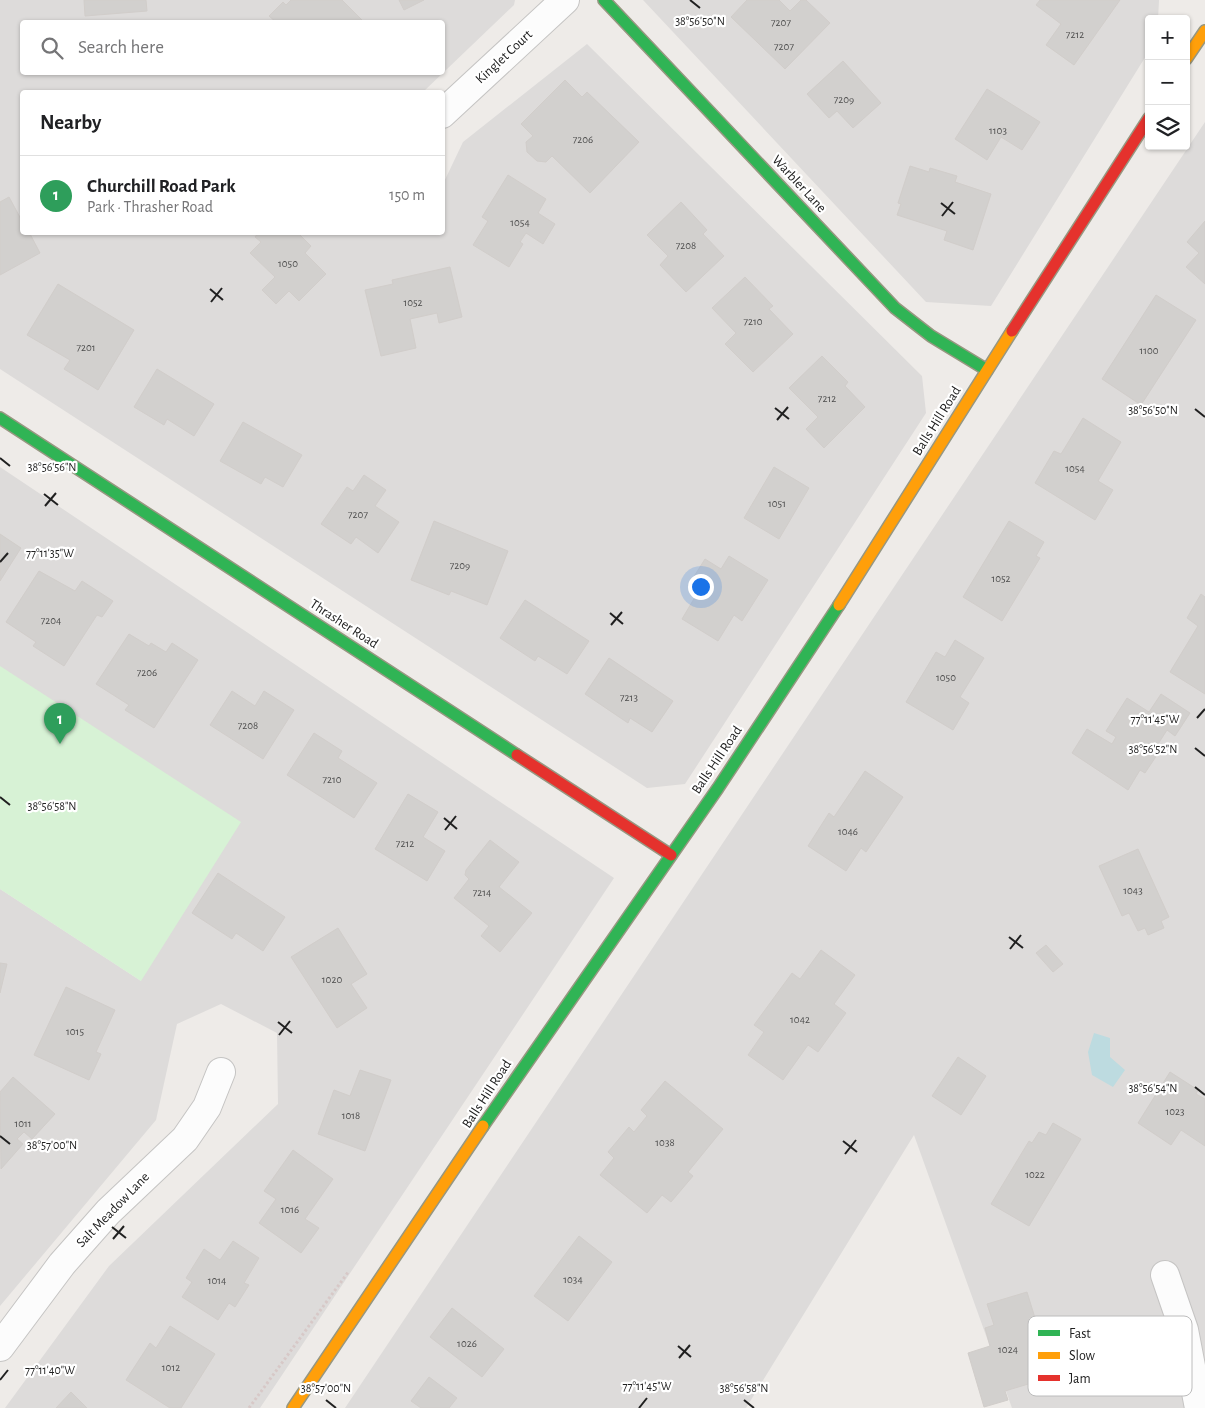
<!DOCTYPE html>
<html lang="en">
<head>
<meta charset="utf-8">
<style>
  :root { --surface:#fff; --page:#f2f2f2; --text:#202124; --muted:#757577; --line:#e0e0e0; --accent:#b45309 }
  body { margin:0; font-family:"Alegreya Sans",sans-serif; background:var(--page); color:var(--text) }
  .controls { position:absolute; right:15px; top:15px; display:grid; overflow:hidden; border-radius:5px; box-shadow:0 1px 4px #0004 }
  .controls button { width:45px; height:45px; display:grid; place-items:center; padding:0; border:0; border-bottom:1px solid var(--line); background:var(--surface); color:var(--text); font:25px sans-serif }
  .you { position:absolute; left:700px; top:586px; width:18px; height:18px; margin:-12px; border:4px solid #fff; border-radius:50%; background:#1a73e8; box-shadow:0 0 0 8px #1a73e833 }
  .badge { display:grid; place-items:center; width:32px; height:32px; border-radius:50%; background:var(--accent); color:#fff; font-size:16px; font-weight:700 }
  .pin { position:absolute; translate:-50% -41px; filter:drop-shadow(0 1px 2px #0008) }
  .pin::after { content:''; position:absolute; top:26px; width:18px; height:15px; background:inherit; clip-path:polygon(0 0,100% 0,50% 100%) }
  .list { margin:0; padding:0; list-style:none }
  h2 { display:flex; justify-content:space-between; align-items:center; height:65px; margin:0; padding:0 20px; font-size:21px }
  h2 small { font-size:16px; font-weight:400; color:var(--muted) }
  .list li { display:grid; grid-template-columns:32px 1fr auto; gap:15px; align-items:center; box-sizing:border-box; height:80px; padding:0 20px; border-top:1px solid var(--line) }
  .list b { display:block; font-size:19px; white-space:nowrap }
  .list p { margin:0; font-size:16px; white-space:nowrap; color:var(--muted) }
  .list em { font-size:16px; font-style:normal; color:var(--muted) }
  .icon { flex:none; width:28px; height:28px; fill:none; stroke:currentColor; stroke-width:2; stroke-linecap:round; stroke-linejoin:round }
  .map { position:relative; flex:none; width:1205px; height:1408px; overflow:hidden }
  .search { position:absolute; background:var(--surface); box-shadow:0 1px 4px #0004; left:20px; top:20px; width:425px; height:55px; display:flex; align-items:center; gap:12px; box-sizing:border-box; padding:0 18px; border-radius:5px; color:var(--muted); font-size:19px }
  .panel { position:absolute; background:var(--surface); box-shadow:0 1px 4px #0004; left:20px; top:90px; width:425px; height:145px; border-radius:5px }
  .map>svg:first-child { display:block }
  .residential { fill:#dddbda; fill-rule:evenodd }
  .park { fill:#d7f2d5 }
  .water { fill:#bddbe0 }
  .building { fill:#d2d0ce; stroke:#d1cdca }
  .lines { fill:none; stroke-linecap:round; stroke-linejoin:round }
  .street-casing { stroke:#c5c4c3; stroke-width:30 }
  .fast-casing { stroke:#979781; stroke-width:14 }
  .slow-casing { stroke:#979781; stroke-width:14 }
  .jam-casing { stroke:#979781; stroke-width:14 }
  .path { stroke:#d7c8c7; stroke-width:3; stroke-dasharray:2.5 2.5; stroke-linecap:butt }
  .street { stroke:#fcfcfc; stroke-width:28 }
  .fast { stroke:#30b455; stroke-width:11 }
  .slow { stroke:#ff9f0a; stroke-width:11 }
  .jam { stroke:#e5322d; stroke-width:11 }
  .ticks { fill:none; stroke:#202020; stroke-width:2 }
  .labels { text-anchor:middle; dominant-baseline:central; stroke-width:4.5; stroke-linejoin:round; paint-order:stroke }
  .number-label { font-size:11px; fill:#4c4c4c }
  .street-label { font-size:14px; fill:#202020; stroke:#fff }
  .key { fill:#fff; stroke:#bcbcbc; stroke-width:1 }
  .key-label { font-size:14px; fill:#202020 }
  .ticks-label { font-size:12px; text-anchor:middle; fill:#202020; stroke:#fff; stroke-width:4.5; stroke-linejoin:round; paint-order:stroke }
</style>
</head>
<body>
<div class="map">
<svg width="1205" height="1408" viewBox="0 0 1205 1408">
  <rect width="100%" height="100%" fill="#eeebe8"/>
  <!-- residential -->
  <g class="residential">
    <path d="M0 0H515L514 5 423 92H22V232H442L443 184 463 142 587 44 922 376 926 413 685 784 647 788 0 369ZM22 22H442V72H22Z"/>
    <path d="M643 0H1159V1L1158 19H1149V51L991 306 926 302Z"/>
    <path d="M1205 122V1408H1012L914 1135 746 1408H345Z"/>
    <path d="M0 467 614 878 260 1408H5L109 1266 278 1104 277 1033 221 1004 177 1024 156 1120 0 1306V889L141 981 0 670Z"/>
  </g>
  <!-- park -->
  <path class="park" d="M0 666 241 822 141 981 0 889Z"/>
  <!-- water -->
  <path class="water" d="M1094 1033 1110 1038V1057L1125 1070 1113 1087 1092 1075 1088 1052Z"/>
  <!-- building -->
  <g class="building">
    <path d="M84 0H146L147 11 85 16Z"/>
    <path d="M291 0H342L364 22H276L269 16 283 2 286 5Z"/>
    <path d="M399 0H424L404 10Z"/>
    <path d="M747 0H779L790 11 801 0H806L830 23 785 69 731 17Z"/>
    <path d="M1040 0H1120L1074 65 1046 45 1061 24 1036 5Z"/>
    <path d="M843 61 881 103 853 128 837 111 829 118 807 94Z"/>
    <path d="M565 80 582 97 587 92 639 142 590 193 552 156 546 162 537 161 527 152 526 142 533 136 521 124Z"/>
    <path d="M987 89 1040 122 1022 150 1001 137 987 160 955 139Z"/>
    <path d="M910 166 929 172 930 168 957 176 955 182 991 194 973 250 944 240 947 231 897 215 901 204 898 203Z"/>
    <path d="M508 175 546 199 538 213 555 224 543 244 526 233 520 242 523 244 509 267 473 245 488 221 482 217Z"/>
    <path d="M9 197 22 221V232H29L40 253 0 275V202Z"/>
    <path d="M681 202 707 230 703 234 724 256 686 292 660 265 668 256 647 235Z"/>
    <path d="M1205 221V284L1186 267 1199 253 1187 242Z"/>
    <path d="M259 232H297L311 246 305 253 326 274 299 301 289 291 276 304 262 290 275 277 250 253 261 242 255 237Z"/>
    <path d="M450 267 462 317 439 323 437 313 410 319 416 348 381 356 365 290 393 284 392 280Z"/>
    <path d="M745 277 773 306 769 309 793 334 753 372 725 344 736 333 712 308Z"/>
    <path d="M58 284 134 330 98 390 64 369 70 360 27 335Z"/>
    <path d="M1156 295 1196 320 1141 405 1102 379Z"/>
    <path d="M822 356 848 382 845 386 865 407 824 448 806 429 818 417 789 388Z"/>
    <path d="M157 369 214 404 194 436 167 419 164 425 134 407Z"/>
    <path d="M1083 418 1121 442 1098 481 1113 490 1095 520 1035 483 1054 451 1061 454Z"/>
    <path d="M243 422 302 455 283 487 265 477 261 484 220 461Z"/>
    <path d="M774 467 809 488 779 539 744 518Z"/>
    <path d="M364 475 386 490 375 506 399 522 378 553 356 537 351 544 321 524 347 487 353 491Z"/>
    <path d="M434 521 508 551 487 605 451 591 449 595 411 580Z"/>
    <path d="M1009 521 1044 542 1036 556 1040 558 1002 621 963 597Z"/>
    <path d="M0 534 21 548 0 581Z"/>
    <path d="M729 556 768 580 742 621 734 615 718 641 682 619 698 592 688 586 705 559 721 569Z"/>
    <path d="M39 571 75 591 82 581 113 601 102 617 97 615 64 666 33 646 36 642 6 622Z"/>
    <path d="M1201 594 1205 597V694L1170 672 1198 626 1187 618Z"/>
    <path d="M525 600 589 641 567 674 538 656 535 661 500 638Z"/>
    <path d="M129 634 149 646 151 643 166 652 172 643 198 660 154 728 125 710 129 705 96 684Z"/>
    <path d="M955 640 984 658 960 697 969 703 953 730 906 702 936 652 945 657Z"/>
    <path d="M609 658 673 701 652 732 630 718 628 723 585 694Z"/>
    <path d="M232 691 255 706 264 691 294 710 263 759 210 725Z"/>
    <path d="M1161 694 1190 713 1175 736 1167 730 1153 752 1157 755 1145 773 1140 770 1128 790 1072 753 1087 729 1112 744 1116 737 1106 731 1127 698 1149 712Z"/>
    <path d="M314 733 342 751 338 758 377 783 354 818 287 775Z"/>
    <path d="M865 771 903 797 866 852 861 848 846 871 808 846 829 813 834 817Z"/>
    <path d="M408 794 438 812 423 837 445 851 427 881 375 849Z"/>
    <path d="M490 840 519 862 499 887 532 913 500 952 481 936 489 926 454 898 469 879 465 875 466 870Z"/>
    <path d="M1138 849 1169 917 1161 921 1164 928 1148 935 1145 928 1138 931 1129 913 1122 916 1099 866Z"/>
    <path d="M218 873 285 917 263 951 236 933 232 939 192 913Z"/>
    <path d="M338 928 367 974 351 984 367 1008 337 1028 291 957Z"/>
    <path d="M1046 945 1063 964 1053 972 1036 953Z"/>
    <path d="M821 950 855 975 834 1004 846 1013 818 1052 808 1045 783 1080 748 1055 764 1032 754 1025 792 973 800 979Z"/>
    <path d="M0 963 7 964 0 993Z"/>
    <path d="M66 987 115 1010 96 1052 101 1054 89 1080 34 1055Z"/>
    <path d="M958 1057 986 1076 961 1115 932 1096Z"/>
    <path d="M360 1070 391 1080 365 1151 318 1134 334 1090 350 1096Z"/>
    <path d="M1170 1072 1198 1090 1196 1094 1205 1099V1146L1181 1130 1171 1145 1138 1123Z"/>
    <path d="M13 1077 55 1114 32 1139 24 1132 17 1139 23 1144 1 1169 0 1092Z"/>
    <path d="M665 1081 723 1129 688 1172 693 1176 671 1202 662 1195 647 1213 600 1175 614 1158 608 1152 629 1127 634 1132 647 1116 641 1110Z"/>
    <path d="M1053 1123 1081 1139 1029 1226 991 1204 1029 1141 1032 1143 1039 1132 1046 1135Z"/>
    <path d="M293 1150 333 1179 305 1219 319 1228 301 1253 259 1223 276 1199 264 1191Z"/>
    <path d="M579 1236 612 1262 568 1321 534 1296Z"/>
    <path d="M233 1241 259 1258 244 1283 249 1285 235 1307 229 1303 218 1320 182 1297 192 1282 186 1278 204 1249 220 1260Z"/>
    <path d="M1027 1292 1035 1318 1028 1320 1045 1379 1005 1391 1008 1400 984 1407 968 1353 990 1346 985 1328 994 1325 987 1304Z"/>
    <path d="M452 1308 504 1349 482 1377 430 1337Z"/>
    <path d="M170 1326 215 1354 181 1408H170L126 1380 150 1343 156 1348Z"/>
    <path d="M429 1377 457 1398 449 1408H421L411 1401Z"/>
    <path d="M71 1392 87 1408H56Z"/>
  </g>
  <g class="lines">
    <!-- street casing -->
    <g class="street-casing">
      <g id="street">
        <path d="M442 114 565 0"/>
        <path d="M1165 1275 1184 1330 1199 1408"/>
        <path d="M0 1347 62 1264 108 1212 185 1139 207 1107 221 1072"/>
      </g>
    </g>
    <!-- fast casing -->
    <g class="fast-casing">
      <g id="fast">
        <path d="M604 0 895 308 931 336 987 370"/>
        <path d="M0 418 517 755"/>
        <path d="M483 1126 718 788 839 605"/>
      </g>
    </g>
    <!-- slow casing -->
    <g class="slow-casing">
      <g id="slow">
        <path d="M1186 59 1205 31"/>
        <path d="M839 605 1012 331"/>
        <path d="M293 1408 483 1126"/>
      </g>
    </g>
    <!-- jam casing -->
    <g class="jam-casing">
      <g id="jam">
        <path d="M1012 331 1149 118"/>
        <path d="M517 755 671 855"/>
      </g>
    </g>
    <!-- path -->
    <path class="path" d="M249 1408 349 1271"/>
    <!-- street -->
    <use href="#street" class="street"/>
    <!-- fast -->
    <use href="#fast" class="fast"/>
    <!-- slow -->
    <use href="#slow" class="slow"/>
    <!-- jam -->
    <use href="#jam" class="jam"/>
  </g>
  <!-- ticks -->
  <path class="ticks" d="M690 0 700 8M941 203 955 214M942 216 953 202M210 289 223 300M211 302 222 288M775 408 789 419M1195 409 1205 417M777 420 788 407M0 458 10 466M44 494 58 505M45 506 56 493M0 562 8 553M610 613 623 624M611 625 622 612M1197 718 1205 709M1195 748 1205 756M0 797 10 805M444 818 457 829M445 830 456 816M1009 937 1023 948M1010 949 1021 935M278 1022 292 1033M279 1035 290 1021M1195 1087 1205 1095M0 1136 10 1144M843 1141 857 1152M845 1154 856 1140M112 1227 126 1238M113 1239 124 1226M678 1346 691 1357M679 1358 690 1345M0 1380 8 1370M326 1400 336 1408M744 1400 754 1408M639 1408 647 1398"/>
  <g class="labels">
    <!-- number labels -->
    <g class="number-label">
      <text x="781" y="22">7207</text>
      <text x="1075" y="34">7212</text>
      <text x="784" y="46">7207</text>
      <text x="844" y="99">7209</text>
      <text x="998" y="130">1103</text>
      <text x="583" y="139">7206</text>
      <text x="520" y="222">1054</text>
      <text x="686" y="245">7208</text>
      <text x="288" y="263">1050</text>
      <text x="413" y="302">1052</text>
      <text x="753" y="321">7210</text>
      <text x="86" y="347">7201</text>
      <text x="1149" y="350">1100</text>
      <text x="827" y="398">7212</text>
      <text x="1075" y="468">1054</text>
      <text x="777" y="503">1051</text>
      <text x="358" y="514">7207</text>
      <text x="460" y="565">7209</text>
      <text x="1001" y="578">1052</text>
      <text x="51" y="620">7204</text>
      <text x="147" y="672">7206</text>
      <text x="946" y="677">1050</text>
      <text x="629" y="697">7213</text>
      <text x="248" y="725">7208</text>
      <text x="332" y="779">7210</text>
      <text x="848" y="831">1046</text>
      <text x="405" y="843">7212</text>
      <text x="1133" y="890">1043</text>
      <text x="482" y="892">7214</text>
      <text x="332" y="979">1020</text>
      <text x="800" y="1019">1042</text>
      <text x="75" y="1031">1015</text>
      <text x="1175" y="1111">1023</text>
      <text x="351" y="1115">1018</text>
      <text x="23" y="1123">1011</text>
      <text x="665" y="1142">1038</text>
      <text x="1035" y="1174">1022</text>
      <text x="290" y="1209">1016</text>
      <text x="573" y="1279">1034</text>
      <text x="217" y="1280">1014</text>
      <text x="467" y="1343">1026</text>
      <text x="1008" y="1349">1024</text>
      <text x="171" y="1367">1012</text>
    </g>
    <!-- street labels -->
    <g class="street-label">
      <text transform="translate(504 57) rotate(-43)">Kinglet Court</text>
      <text transform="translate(799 184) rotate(47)">Warbler Lane</text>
      <text transform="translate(937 421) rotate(-58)">Balls Hill Road</text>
      <text transform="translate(344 624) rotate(33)">Thrasher Road</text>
      <text transform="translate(717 760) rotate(-56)">Balls Hill Road</text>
      <text transform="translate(487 1094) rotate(-57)">Balls Hill Road</text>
      <text transform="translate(113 1210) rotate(-46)">Salt Meadow Lane</text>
    </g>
  </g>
  <!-- legend -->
  <rect x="1028" y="1316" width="164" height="80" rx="8" class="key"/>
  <rect x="1038" y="1330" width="22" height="6" fill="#30b455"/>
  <rect x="1038" y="1352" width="22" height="7" fill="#ff9f0a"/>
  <rect x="1038" y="1375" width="22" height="6" fill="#e5322d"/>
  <g class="key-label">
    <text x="1069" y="1338">Fast</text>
    <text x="1069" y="1360">Slow</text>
    <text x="1069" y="1383">Jam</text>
  </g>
  <g class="ticks-label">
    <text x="700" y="25">38°56'50"N</text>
    <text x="1153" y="414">38°56'50"N</text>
    <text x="52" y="471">38°56'56"N</text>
    <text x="50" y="557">77°11'35"W</text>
    <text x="1155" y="723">77°11'45"W</text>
    <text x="1153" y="753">38°56'52"N</text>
    <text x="52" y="810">38°56'58"N</text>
    <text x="1153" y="1092">38°56'54"N</text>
    <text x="52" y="1149">38°57'00"N</text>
    <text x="50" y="1374">77°11'40"W</text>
    <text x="647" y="1390">77°11'45"W</text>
    <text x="326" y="1392">38°57'00"N</text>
    <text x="744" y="1392">38°56'58"N</text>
  </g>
</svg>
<div class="controls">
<button>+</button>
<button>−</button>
<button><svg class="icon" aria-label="layers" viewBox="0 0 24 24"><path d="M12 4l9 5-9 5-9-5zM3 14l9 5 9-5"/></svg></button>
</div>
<div class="you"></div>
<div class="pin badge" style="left:60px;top:744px;background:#2e9e5b">1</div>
<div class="search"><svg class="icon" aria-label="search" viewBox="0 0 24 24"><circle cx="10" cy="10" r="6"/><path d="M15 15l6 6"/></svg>Search here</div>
<section class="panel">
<h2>Nearby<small></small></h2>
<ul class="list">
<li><span class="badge" style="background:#2e9e5b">1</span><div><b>Churchill Road Park</b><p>Park · Thrasher Road</p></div><em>150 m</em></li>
</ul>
</section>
</div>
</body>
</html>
